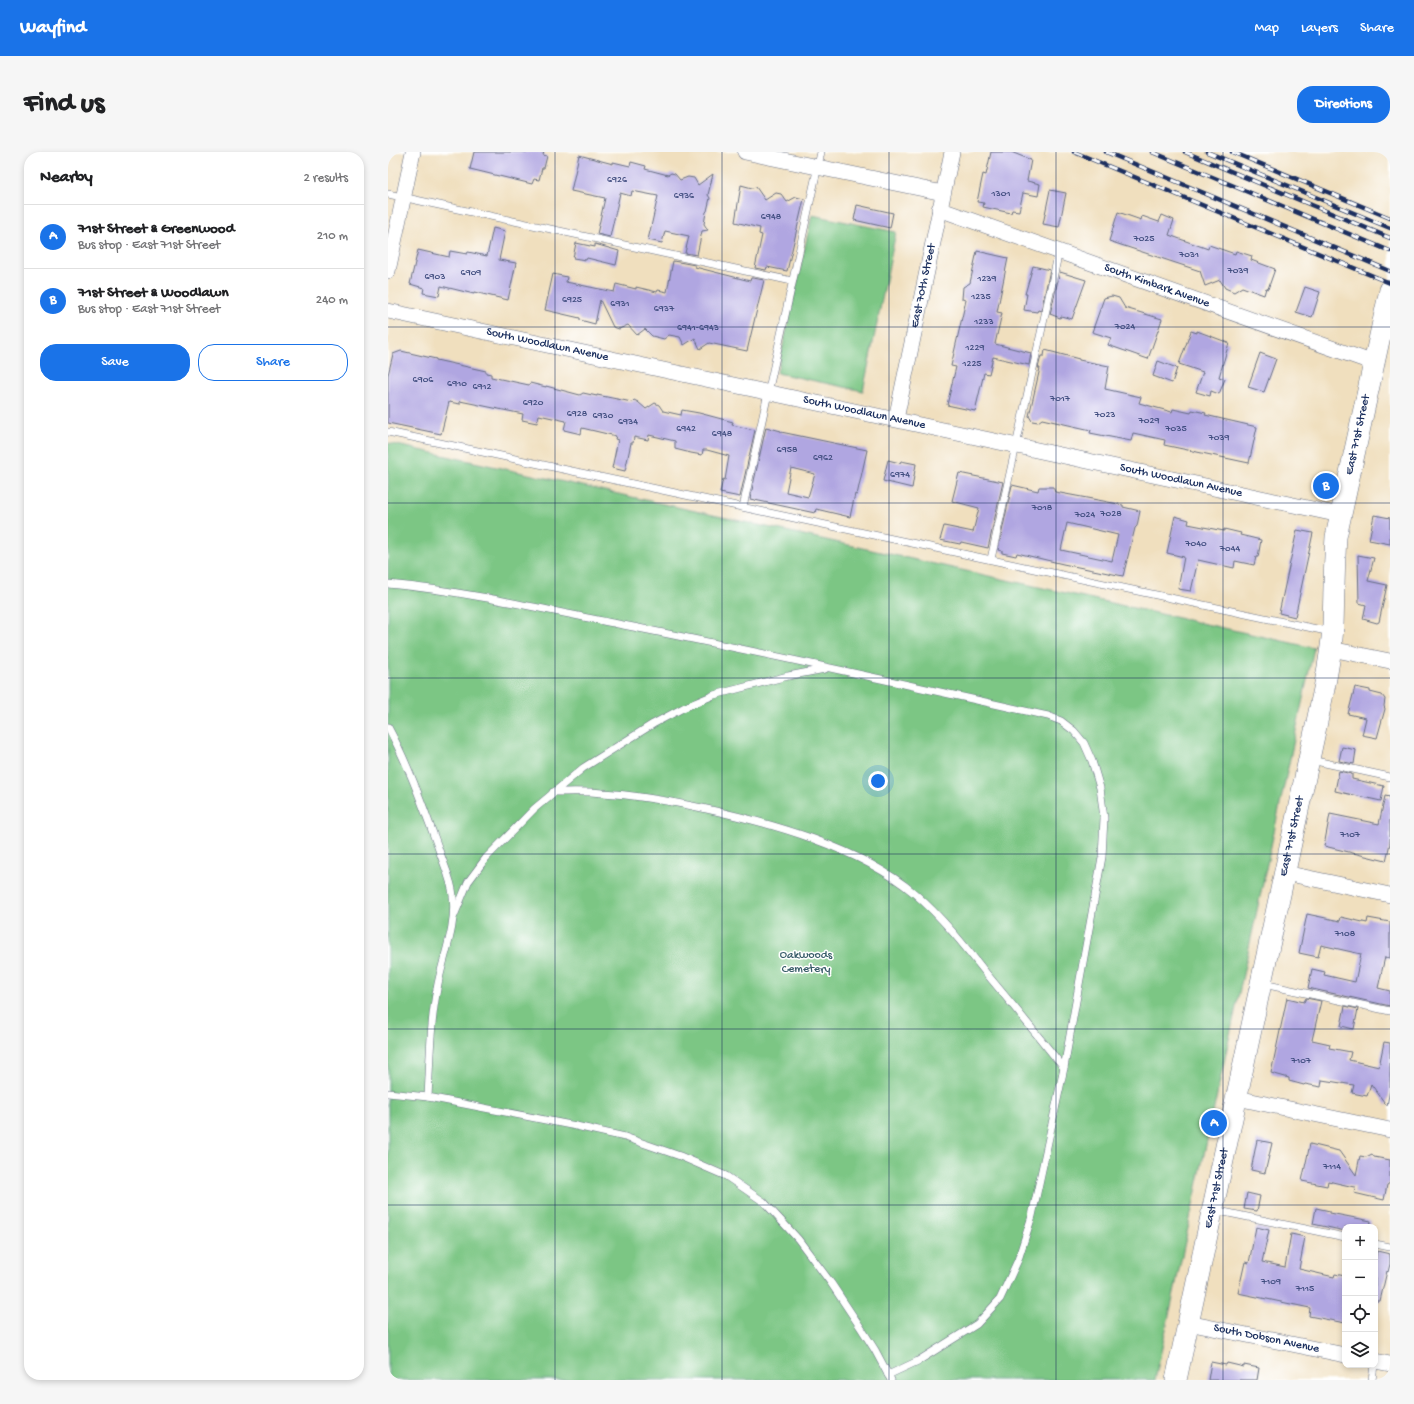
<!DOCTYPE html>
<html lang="en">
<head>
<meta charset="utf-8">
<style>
  :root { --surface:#fff; --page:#f6f6f6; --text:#202124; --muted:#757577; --line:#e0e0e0; --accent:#1a73e8 }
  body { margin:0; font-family:"Gochi Hand",sans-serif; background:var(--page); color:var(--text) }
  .controls { position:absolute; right:12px; bottom:12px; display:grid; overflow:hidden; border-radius:8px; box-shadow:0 2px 6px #0003 }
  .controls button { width:36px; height:36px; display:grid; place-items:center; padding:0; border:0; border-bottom:1px solid var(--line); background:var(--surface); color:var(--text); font:20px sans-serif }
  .you { position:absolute; left:490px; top:629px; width:14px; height:14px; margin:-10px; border:3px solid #fff; border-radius:50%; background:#1a73e8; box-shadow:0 0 0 6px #1a73e833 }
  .badge { display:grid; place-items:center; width:26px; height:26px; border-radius:50%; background:var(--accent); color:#fff; font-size:13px; font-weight:700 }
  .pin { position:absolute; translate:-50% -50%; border:2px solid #fff; box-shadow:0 1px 4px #0006 }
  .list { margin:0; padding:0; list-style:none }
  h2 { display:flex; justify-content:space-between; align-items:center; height:52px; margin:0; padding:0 16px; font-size:17px }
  h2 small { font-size:13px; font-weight:400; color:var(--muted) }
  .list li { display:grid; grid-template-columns:26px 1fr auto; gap:12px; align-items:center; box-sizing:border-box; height:64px; padding:0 16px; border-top:1px solid var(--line) }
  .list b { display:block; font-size:15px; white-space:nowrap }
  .list p { margin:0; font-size:13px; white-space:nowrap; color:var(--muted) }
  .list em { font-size:13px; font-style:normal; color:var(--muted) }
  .actions { display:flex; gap:8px; padding:12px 16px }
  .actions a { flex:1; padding:9px 0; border:1px solid var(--accent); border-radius:16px; text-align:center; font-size:14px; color:var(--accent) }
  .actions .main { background:var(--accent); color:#fff }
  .icon { flex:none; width:22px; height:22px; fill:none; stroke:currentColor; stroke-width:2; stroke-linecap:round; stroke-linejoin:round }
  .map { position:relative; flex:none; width:1002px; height:1228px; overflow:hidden; border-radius:16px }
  header { display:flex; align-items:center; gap:24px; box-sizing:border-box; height:56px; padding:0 20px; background:var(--accent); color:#fff }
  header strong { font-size:19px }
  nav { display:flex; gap:22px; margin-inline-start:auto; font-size:14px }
  .intro { display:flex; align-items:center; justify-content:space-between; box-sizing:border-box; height:96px; padding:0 24px }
  h1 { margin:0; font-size:28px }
  .button { padding:10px 18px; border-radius:16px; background:var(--accent); color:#fff; font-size:14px; font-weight:700 }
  main { display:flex; gap:24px; padding:0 24px }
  aside { flex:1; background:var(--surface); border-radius:16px; box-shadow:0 2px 6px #0003 }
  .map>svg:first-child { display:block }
  .green { fill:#7bc684; stroke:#4b7a71 }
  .building { fill:#b0a6e1; fill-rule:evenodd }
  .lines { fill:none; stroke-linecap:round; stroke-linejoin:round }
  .service-casing { stroke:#666d80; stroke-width:8 }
  .minor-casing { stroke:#666d80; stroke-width:16 }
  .secondary-casing { stroke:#666d80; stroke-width:22 }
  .service { stroke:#fff; stroke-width:7 }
  .minor { stroke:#fff; stroke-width:15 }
  .secondary { stroke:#fff; stroke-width:21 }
  .rail-casing { stroke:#1b2f5e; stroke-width:4.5 }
  .rail { stroke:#fff; stroke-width:3; stroke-dasharray:9; stroke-linecap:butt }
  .grid { fill:none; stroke:#1b2f5e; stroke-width:1; stroke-opacity:0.55 }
  .labels { text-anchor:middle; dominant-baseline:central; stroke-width:3; stroke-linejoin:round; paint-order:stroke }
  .number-label { font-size:10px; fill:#404d7f }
  .street-label { font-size:12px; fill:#1b2f5e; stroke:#fff }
  .park-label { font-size:12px; fill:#385c69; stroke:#fff }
</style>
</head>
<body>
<header>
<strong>Wayfind</strong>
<nav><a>Map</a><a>Layers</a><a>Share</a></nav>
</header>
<div class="intro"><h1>Find us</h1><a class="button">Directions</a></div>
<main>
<aside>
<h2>Nearby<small>2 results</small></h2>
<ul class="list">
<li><span class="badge">A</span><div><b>71st Street &amp; Greenwood</b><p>Bus stop · East 71st Street</p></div><em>210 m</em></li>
<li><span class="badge">B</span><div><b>71st Street &amp; Woodlawn</b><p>Bus stop · East 71st Street</p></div><em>240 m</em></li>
</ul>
<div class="actions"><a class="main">Save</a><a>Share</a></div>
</aside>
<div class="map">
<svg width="1002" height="1228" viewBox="0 0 1002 1228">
  <rect width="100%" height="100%" fill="#fff"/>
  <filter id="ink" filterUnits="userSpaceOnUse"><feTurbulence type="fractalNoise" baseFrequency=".025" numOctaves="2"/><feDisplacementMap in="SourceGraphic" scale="8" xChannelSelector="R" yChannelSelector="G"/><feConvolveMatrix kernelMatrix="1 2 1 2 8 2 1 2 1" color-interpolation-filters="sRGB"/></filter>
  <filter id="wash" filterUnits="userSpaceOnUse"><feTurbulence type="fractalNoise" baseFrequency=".012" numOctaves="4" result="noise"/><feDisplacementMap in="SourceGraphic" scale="16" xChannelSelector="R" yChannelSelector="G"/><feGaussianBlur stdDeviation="0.9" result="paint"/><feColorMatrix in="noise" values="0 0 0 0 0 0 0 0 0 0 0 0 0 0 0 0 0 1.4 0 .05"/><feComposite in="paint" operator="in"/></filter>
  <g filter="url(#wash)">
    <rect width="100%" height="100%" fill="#f0dfbe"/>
    <!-- green -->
    <g class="green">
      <path d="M424 63 508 80 475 239 389 221Z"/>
      <path d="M0 291 926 496 767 1228H0Z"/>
    </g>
    <g id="blocks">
      <!-- building -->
      <g class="building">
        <path d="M86 0H156L155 3 159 4 156 16H154L151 28 146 27 144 32 82 17Z"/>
        <path d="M603 0H623L643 8 639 29 652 32 650 44 635 41 631 59 624 58 623 61 595 55 596 51 589 50 595 22 598 23Z"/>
        <path d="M191 3 225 12V10L242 14 243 10 258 14 257 17 280 23 283 21 287 22 292 28 300 25 306 26 310 33 325 22 320 43 322 46 319 59 318 60 316 72 320 78 314 79 309 103 297 101 301 84 277 79 274 91 260 88 270 44 244 39 243 44 232 41 222 85 209 82 217 46 183 39Z"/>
        <path d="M353 33 364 36 368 35 377 48 388 41 393 42 399 50 408 45 416 47 399 119 379 115 378 118 367 116 374 83 371 82 372 76 347 70Z"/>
        <path d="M662 38 678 41 671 75 655 72Z"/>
        <path d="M469 53 505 61 502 76 466 68Z"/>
        <path d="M730 60 753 68 754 64 771 70 774 63 786 68 781 83 820 97 821 93 847 102 848 99 864 104 863 108 887 117 880 137 878 136 876 143 854 135 846 140 837 136 832 128 817 134 812 119 721 89Z"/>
        <path d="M105 76 117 79 111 108 128 111 120 148 86 140V142L53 134 51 144 35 141 36 136 22 132 30 98 61 105 62 99 79 102 80 100 99 104Z"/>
        <path d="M188 91 207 95V92L231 99 228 113 199 106 198 108 185 106Z"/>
        <path d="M589 99 620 106 609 160 614 161 607 192 643 201 641 213 605 205 601 222 596 221 587 259 559 253 568 215 563 214 578 148 574 147 575 135 582 131Z"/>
        <path d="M285 109 307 113V115L362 129 363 126H365L376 128 359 199 321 191 312 197 307 186 296 193 292 185 281 183 276 187 264 184 257 177 249 183 240 173 231 177 225 175 212 148 207 172 192 168V166L157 158 165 122 179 125 178 130 226 140 228 132 248 137V135L269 140 270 138 279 140Z"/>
        <path d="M645 114 662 118 653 159 650 158 649 160 636 158 639 142H637Z"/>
        <path d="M672 120 698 128 684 167 673 164 672 166 662 162Z"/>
        <path d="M917 135 932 140 924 165 908 160Z"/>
        <path d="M724 144 731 146 737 156 774 167 760 207 720 193 723 186 704 180 716 146Z"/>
        <path d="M803 179 809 181V179L841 191 831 225 837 227 831 242 823 239 822 244 808 240 815 220 791 212Z"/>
        <path d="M657 198 691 207V208L721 214 717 237 753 245 751 251 784 260 785 257 803 261 804 258 818 261 817 263 869 275 861 311 776 293 777 288 745 281 743 289 702 281 703 278 654 267 650 270 644 269 641 264 652 216H650L653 204H656Z"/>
        <path d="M13 199 48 207V208L98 219V221L103 222V225L141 233 142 231 158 235V234L192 243 195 241 209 244V243L244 250 246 248 250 250 258 257 267 251 271 253 275 259 293 263 294 258 311 261 345 270 344 273 367 278 352 345 332 341 335 327 337 328 341 304 319 298H315L314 303 303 301 287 297V289L261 283 260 288 246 285 245 291H243L237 319 224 316 230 288 227 287 228 284 194 276 193 282 176 278 178 269 151 263 149 271 134 268 135 262 72 249V252L61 250 53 282 0 271V223L5 202Z"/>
        <path d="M872 201 888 207 876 240 860 235Z"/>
        <path d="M770 209 789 216 784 231 765 224Z"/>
        <path d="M378 275 393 279V280L479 298 469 343 467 342 462 365 428 357 427 361 362 347ZM403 316 427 322 420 345 398 340Z"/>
        <path d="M500 308 512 311 513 309 528 312 524 336 495 329Z"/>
        <path d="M571 321 615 330 600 396 573 390 572 392 552 388 556 374 585 380 591 356 564 349Z"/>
        <path d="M624 333 650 339 651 335H665L667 340 715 349 735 353V355L752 359 749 374 747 376 735 424 675 412 629 401 628 404 614 401V399L610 398ZM679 371 730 383 724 409 673 398Z"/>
        <path d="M986 363 1002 366V392L981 388Z"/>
        <path d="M787 364 801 368 800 372 836 379V377L853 381 852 383 873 388 870 405H868L866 413 847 409 846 416 810 408 803 439 790 437 796 405 779 401Z"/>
        <path d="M909 378 925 381 907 465 891 461Z"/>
        <path d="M970 403 986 406 980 429 999 433 991 470 989 471 975 467 978 453 971 451Z"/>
        <path d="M967 535 982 538V540L994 543 997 547 996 554 997 557 989 586 974 583 978 566 960 562Z"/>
        <path d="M954 595 968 598 966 612 951 609Z"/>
        <path d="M951 619 964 622V627L996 634 993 649 947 639Z"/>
        <path d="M997 644 1002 645V691L998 709 936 694 942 662 991 672Z"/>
        <path d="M919 762 952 769 953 765 979 771 980 766 1002 770V806L997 805 990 836 1002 839V854L920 836 924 817 937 820 936 823 967 830 973 802 933 793 930 805 911 801Z"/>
        <path d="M899 846 916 850 918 846 933 849 924 888 942 892 941 896 963 900 961 908 991 915 996 890 1002 891V937L999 954 983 932 979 944 964 941 966 933 934 928 933 935 917 932 916 933 901 929V926L883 921Z"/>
        <path d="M957 854 970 857 966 877 953 874Z"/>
        <path d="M869 988 884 991 877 1021 863 1018Z"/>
        <path d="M922 992 951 999 968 1023 972 1004 978 1005 984 1002 986 1005 1002 1008V1031L999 1033 996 1048 966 1041 967 1035H966L940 1029 939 1034 914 1029Z"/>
        <path d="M859 1041 872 1044 869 1059 856 1057Z"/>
        <path d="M928 1056 942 1059V1061L983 1069 982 1075H957V1079L925 1072Z"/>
        <path d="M868 1075 881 1078 874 1110 897 1115 903 1082 917 1085 911 1117 946 1125 947 1122 957 1124V1171L921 1164 922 1156 850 1141 857 1110 861 1111Z"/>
        <path d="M989 1099 1002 1102V1112L1000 1120 999 1119 992 1149H987V1108Z"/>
        <path d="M823 1210 838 1213 839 1211 856 1215V1213L871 1216 869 1228H820Z"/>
      </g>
    </g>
  </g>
  <g filter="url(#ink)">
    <use href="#blocks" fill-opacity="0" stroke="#666d80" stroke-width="1"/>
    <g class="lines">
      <!-- service casing -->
      <g class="service-casing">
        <g id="service">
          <path d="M0 42 404 129"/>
          <path d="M0 280 943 480"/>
          <path d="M355 355 433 0"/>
          <path d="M603 407 671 99"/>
          <path d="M0 432C77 439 154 457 230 472 374 500 517 532 660 564L673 569 686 579 696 591 704 609 712 636 716 666 714 705 676 916 644 1064 630 1108 612 1147 589 1172 530 1209 500 1223"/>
          <path d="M0 575C21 614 35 654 50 695 55 711 64 728 65 744 69 775 54 807 49 837 42 872 42 909 40 945"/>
          <path d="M923 608 1002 625"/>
          <path d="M165 640C181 640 198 639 214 641 248 643 281 649 314 656 383 671 471 695 526 741 553 764 576 793 598 821 624 852 650 884 676 916"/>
          <path d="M66 764 80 730 98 706 146 657 195 616 265 572 295 556 326 543 400 524 437 517"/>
          <path d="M875 832 1002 859"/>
          <path d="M0 941 40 945 188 974 237 985 292 1004 338 1024 376 1050 410 1087 443 1131 473 1176 487 1198 503 1228"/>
          <path d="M826 1058 957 1085"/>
          <path d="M987 1092 1002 1095"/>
          <path d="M984 1228 986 1213"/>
        </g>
      </g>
      <!-- minor casing -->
      <g class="minor-casing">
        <g id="minor">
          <path d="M357 0 555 41"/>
          <path id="s1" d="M551 57 986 211"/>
          <path d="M0 119 25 0"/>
          <path id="s2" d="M0 159 952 363"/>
          <path id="s3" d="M508 267 564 0"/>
          <path d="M943 497 1002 509"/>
          <path d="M897 721 1002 743"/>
          <path d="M849 946 1002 978"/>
          <path id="s4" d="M800 1171 957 1203"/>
          <path d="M987 1209 1002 1212"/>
        </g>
      </g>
      <!-- secondary casing -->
      <g class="secondary-casing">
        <g id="secondary">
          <path id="s5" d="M788 1228 936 537C940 516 944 495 945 474 946 444 946 415 948 385L1002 138"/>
        </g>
      </g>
      <!-- service -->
      <use href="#service" class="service"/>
      <!-- minor -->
      <use href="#minor" class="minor"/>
      <!-- secondary -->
      <use href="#secondary" class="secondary"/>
      <!-- rail casing -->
      <g class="rail-casing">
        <g id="rail">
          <path d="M686 0 1002 131"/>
          <path d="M718 0 1002 119"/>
          <path d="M764 0 1002 99"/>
          <path d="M797 0 1002 86"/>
          <path d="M819 0 1002 76"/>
          <path d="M844 0 1002 66"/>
        </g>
      </g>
      <!-- rail -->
      <use href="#rail" class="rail"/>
    </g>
  </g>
  <!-- grid -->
  <path class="grid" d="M167 0V1228M334 0V1228M501 0V1228M668 0V1228M835 0V1228M0 175H1002M0 351H1002M0 526H1002M0 702H1002M0 877H1002M0 1053H1002"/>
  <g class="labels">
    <!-- number labels -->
    <g class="number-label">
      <text x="229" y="28">6926</text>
      <text x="613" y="42">1301</text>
      <text x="296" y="44">6936</text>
      <text x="383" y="65">6948</text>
      <text x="756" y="87">7025</text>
      <text x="801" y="103">7031</text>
      <text x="850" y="119">7039</text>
      <text x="83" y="121">6909</text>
      <text x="47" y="125">6903</text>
      <text x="599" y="127">1239</text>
      <text x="593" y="145">1235</text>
      <text x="184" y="148">6925</text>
      <text x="232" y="152">6931</text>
      <text x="276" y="157">6937</text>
      <text x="596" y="170">1233</text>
      <text x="737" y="175">7024</text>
      <text x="310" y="176">6941-6943</text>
      <text x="587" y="196">1229</text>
      <text x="584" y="212">1225</text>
      <text x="35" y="228">6906</text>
      <text x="69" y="232">6910</text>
      <text x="94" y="235">6912</text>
      <text x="672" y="247">7017</text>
      <text x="145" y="251">6920</text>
      <text x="189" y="262">6928</text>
      <text x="717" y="263">7023</text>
      <text x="215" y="264">6930</text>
      <text x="761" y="269">7029</text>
      <text x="240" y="270">6934</text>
      <text x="298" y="277">6942</text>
      <text x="788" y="277">7035</text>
      <text x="334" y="282">6948</text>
      <text x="831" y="286">7039</text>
      <text x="399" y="298">6958</text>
      <text x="435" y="306">6962</text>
      <text x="512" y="323">6974</text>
      <text x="654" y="356">7018</text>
      <text x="723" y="362">7028</text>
      <text x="697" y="363">7024</text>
      <text x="808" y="392">7040</text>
      <text x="842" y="397">7044</text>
      <text x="962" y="683">7107</text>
      <text x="957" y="782">7108</text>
      <text x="913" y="909">7107</text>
      <text x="944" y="1015">7114</text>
      <text x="883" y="1130">7109</text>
      <text x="917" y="1137">7115</text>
    </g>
    <!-- street labels -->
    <g class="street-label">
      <text stroke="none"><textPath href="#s3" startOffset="136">East 70th Street</textPath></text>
      <text stroke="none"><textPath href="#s1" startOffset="231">South Kimbark Avenue</textPath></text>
      <text stroke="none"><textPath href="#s2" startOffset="163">South Woodlawn Avenue</textPath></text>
      <text stroke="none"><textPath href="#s2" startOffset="487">South Woodlawn Avenue</textPath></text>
      <text stroke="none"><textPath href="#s5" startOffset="964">East 71st Street</textPath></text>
      <text stroke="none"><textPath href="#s2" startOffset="811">South Woodlawn Avenue</textPath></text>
      <text stroke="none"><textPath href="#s5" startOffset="556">East 71st Street</textPath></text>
      <text stroke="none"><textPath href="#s5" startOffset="196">East 71st Street</textPath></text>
      <text stroke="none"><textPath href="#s4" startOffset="80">South Dobson Avenue</textPath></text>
    </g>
    <!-- park labels -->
    <g class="park-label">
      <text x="418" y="804">Oakwoods<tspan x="418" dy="14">Cemetery</tspan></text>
    </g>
  </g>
</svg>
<div class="controls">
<button>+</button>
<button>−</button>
<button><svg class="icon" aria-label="locate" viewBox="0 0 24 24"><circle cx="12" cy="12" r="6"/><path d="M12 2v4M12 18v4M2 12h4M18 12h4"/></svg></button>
<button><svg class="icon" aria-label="layers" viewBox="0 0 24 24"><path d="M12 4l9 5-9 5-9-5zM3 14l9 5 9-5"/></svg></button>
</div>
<div class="you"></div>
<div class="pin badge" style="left:826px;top:971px">A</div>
<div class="pin badge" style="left:938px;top:334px">B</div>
</div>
</main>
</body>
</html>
